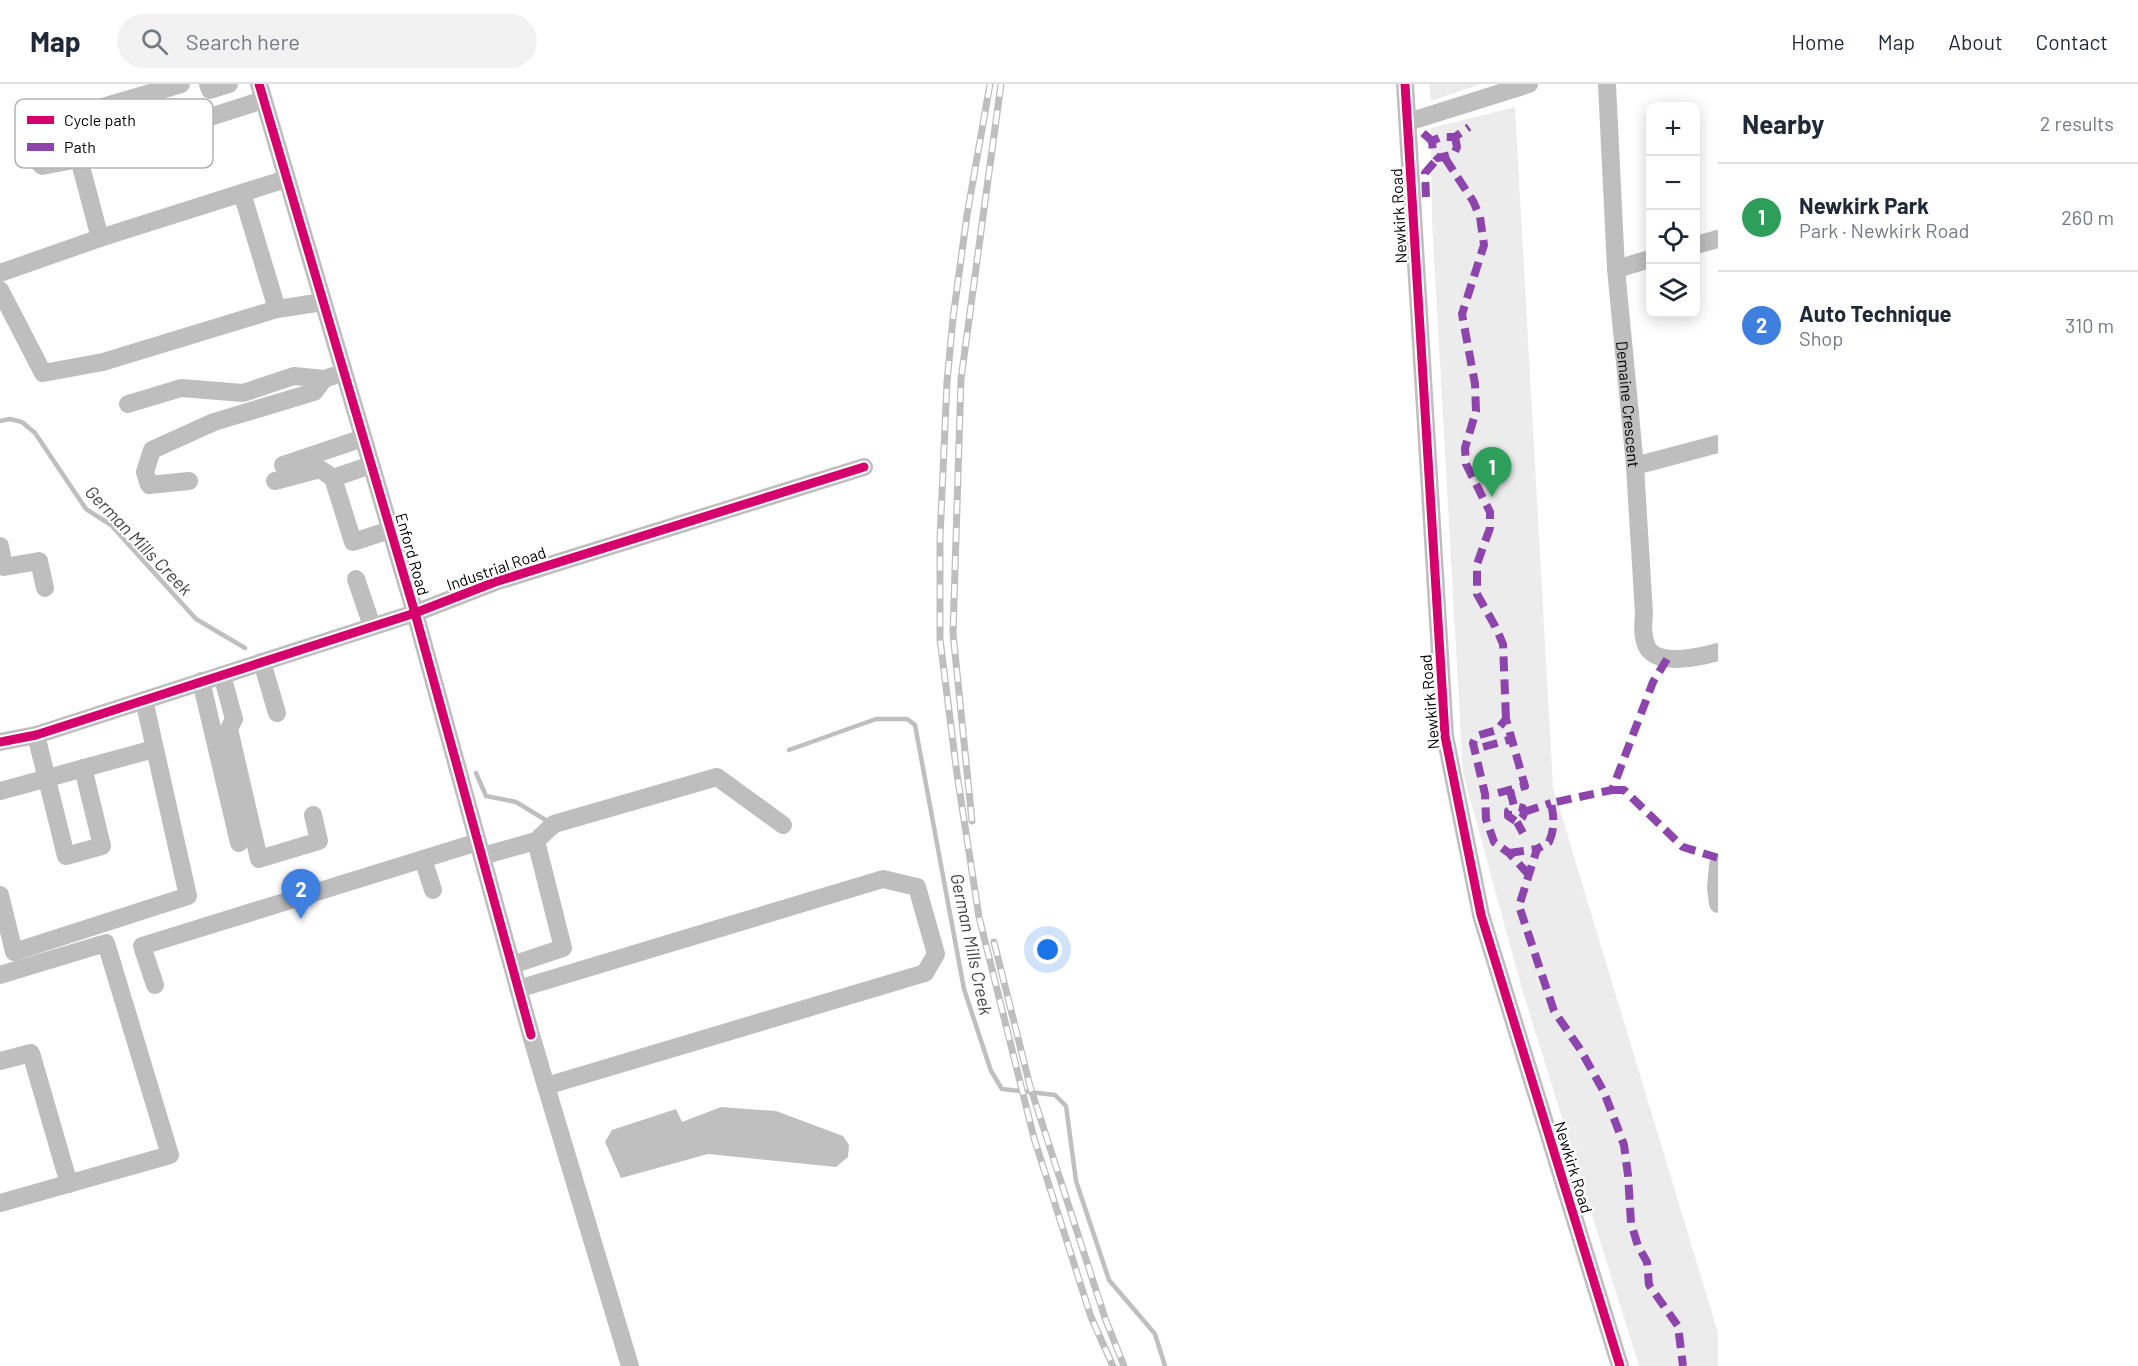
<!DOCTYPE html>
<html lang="en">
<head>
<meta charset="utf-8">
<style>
  :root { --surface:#fff; --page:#f2f2f3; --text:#1f2937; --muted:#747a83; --line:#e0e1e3; --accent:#b45309 }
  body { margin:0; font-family:Barlow,sans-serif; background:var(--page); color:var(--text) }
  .controls { position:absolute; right:18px; top:18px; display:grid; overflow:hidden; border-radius:12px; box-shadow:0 3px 15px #0003 }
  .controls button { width:54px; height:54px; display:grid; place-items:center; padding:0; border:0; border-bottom:2px solid var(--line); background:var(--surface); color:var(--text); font:30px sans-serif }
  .you { position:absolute; left:1048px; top:866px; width:21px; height:21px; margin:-15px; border:4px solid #fff; border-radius:50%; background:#1a73e8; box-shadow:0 0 0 9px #1a73e833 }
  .badge { display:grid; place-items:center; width:39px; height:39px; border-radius:50%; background:var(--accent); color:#fff; font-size:20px; font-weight:700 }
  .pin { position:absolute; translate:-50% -50px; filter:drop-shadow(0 2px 3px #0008) }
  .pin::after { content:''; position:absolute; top:32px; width:21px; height:18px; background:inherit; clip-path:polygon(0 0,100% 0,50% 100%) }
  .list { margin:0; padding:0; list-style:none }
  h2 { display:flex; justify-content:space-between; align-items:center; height:78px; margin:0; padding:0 24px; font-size:26px }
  h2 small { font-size:20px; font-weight:400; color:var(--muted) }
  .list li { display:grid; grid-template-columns:39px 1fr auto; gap:18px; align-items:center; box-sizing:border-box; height:108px; padding:0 24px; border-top:2px solid var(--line) }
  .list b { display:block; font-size:22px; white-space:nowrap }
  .list p { margin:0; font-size:20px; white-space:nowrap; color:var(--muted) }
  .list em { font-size:20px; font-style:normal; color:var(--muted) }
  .icon { flex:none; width:33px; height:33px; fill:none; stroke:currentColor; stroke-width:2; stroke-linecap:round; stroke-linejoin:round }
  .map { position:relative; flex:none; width:1718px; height:1282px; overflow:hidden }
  header { display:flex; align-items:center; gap:36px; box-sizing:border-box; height:84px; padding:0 30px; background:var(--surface); border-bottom:2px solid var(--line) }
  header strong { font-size:28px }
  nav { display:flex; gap:33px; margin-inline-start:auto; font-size:21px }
  .search { width:420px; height:54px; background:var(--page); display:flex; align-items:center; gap:15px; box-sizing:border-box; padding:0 21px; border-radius:33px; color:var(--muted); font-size:22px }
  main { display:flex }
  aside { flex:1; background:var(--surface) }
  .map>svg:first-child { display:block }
  .green { fill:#ececec }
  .water { fill:#bfbfbf }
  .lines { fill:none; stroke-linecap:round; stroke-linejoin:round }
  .stream { stroke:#bfbfbf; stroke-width:4.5 }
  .minor { stroke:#bebebe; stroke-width:18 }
  .rail-casing { stroke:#bebebe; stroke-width:7 }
  .rail { stroke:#fff; stroke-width:4.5; stroke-dasharray:14; stroke-linecap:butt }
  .quiet { stroke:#8e44ad; stroke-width:8; stroke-dasharray:15 8; stroke-linecap:butt }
  .cycleway-casing { stroke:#fff; stroke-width:13 }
  .cycleway { stroke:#d6006c; stroke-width:9 }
  .labels { text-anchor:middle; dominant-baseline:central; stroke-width:4.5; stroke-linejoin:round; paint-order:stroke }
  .street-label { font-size:16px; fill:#000; stroke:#fff }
  .water-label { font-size:18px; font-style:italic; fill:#444; stroke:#fff }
  .key { fill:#fff; stroke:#b2b2b2; stroke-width:1.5 }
  .key-label { font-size:16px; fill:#000 }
</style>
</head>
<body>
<header>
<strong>Map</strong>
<div class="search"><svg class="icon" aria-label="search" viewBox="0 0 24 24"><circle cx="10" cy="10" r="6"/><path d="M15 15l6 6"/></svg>Search here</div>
<nav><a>Home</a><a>Map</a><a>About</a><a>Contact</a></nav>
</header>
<main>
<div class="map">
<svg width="1718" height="1282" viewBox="0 0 1718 1282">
  <rect width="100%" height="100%" fill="#fff"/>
  <!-- green -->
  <g class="green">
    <path d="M1429 0H1481L1431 17Z"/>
    <path d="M1515 23 1553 703 1718 1249V1282H1639L1522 905 1463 689 1432 137 1431 44Z"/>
  </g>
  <!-- water -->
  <path class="water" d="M721 1023 776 1027 843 1052 849 1061 848 1073 836 1083 708 1070 621 1094 605 1058 612 1046 676 1025 682 1038Z"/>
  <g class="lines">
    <!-- stream -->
    <g class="stream">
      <path d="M0 337 10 335 22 338 35 349 86 425 111 441 196 535 245 564"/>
      <path d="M789 666 876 635H907L915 641 964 905 991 987 1002 1005 1055 1011 1066 1022 1076 1097 1109 1196 1155 1250 1165 1282"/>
      <path d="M476 689 486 712 516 718 549 738"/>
    </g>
    <!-- minor -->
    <g class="minor">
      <path d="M208 0 210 6 229 0"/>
      <path d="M259 0 415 529 531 951 546 1002 925 889 936 870 917 803 883 795 518 905"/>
      <path d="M1405 0 1445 652 1481 831 1620 1282"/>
      <path id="s1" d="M1607 0 1616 185 1635 382 1644 530C1643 541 1642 552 1647 563 1658 583 1701 573 1718 568"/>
      <path d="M1408 38 1529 0"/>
      <path d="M79 75 42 82C29 68 30 62 31 44L181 0"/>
      <path d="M242 109 277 225"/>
      <path d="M100 154 79 75 263 16"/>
      <path d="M1696 161 1718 155"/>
      <path d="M1616 185 1650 175"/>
      <path d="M0 189 100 154 286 95"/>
      <path d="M0 206 43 289 103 278 277 225 323 218"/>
      <path d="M128 320 181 304 243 309 294 292 324 295 333 292"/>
      <path d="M283 381 363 354"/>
      <path d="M371 381 333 394 353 458 390 446"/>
      <path d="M1635 382 1718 360"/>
      <path d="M189 397 149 401 145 388 152 366 214 338 314 308 324 295"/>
      <path d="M275 397 320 385 333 394"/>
      <path d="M0 462 4 483 39 477 45 504"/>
      <path d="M356 495 372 542"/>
      <path d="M262 578 277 629"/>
      <path d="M222 591 234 635 229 645 259 775 319 757 313 731"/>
      <path d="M201 597 239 759"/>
      <path d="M36 651 66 772 102 762 83 684"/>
      <path d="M0 658 36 651 415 529 495 498 864 383"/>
      <path d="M0 707 154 665"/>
      <path d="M536 757 554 740 717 693 783 741"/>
      <path d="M482 772 536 757 563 864 512 881"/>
      <path d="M423 775 433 806"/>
      <path d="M1718 781 1716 804 1718 820"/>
      <path d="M0 811 14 868 188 812 144 616"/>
      <path d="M0 891 106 859 170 1071 0 1119"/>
      <path d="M155 901 142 862 478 758"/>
      <path d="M0 977 31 969 69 1100"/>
      <path d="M546 1002 630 1282"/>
    </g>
    <!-- rail casing -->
    <g class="rail-casing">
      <g id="rail">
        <path d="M990 0 967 131 953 234 947 298 940 454V555L957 690 979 833 1034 1054 1091 1233 1113 1282"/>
        <path d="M972 737 953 549 961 295 1001 0"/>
        <path d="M994 858 1030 1002 1105 1234 1124 1282"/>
      </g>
    </g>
    <!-- rail -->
    <use href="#rail" class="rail"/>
    <!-- quiet -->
    <g class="quiet">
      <path d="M1423 49 1432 57"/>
      <path d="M1455 53 1457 63 1454 70 1438 74 1433 69 1432 57 1441 53H1455L1469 43"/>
      <path d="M1445 74 1473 117 1480 133 1484 161 1462 230 1475 300 1476 327 1465 364 1466 380 1490 428V444L1477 480V510L1495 542 1503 560 1506 635"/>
      <path d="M1426 113 1425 89 1438 74"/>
      <path d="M1667 575 1653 598 1612 706 1551 719C1554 734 1555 744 1549 758L1537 765 1519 822 1554 927 1580 965 1604 1008 1624 1061 1628 1091 1631 1139 1638 1162 1647 1178 1649 1201 1678 1242 1683 1282"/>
      <path d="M1483 663 1512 655"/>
      <path d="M1510 706 1514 722 1508 727V732L1517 738C1523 734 1525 731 1523 724L1514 722"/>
      <path d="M1612 706H1624L1683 763 1718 774"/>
      <path d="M1498 709 1525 702 1506 635 1497 646 1476 652 1473 659 1485 710 1486 735 1494 758 1509 769 1529 791"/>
      <path d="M1524 728 1551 719"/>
      <path d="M1517 738 1523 749"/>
      <path d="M1509 769 1537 765"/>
    </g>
    <!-- cycleway casing -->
    <g class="cycleway-casing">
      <g id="cycleway">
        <path d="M259 0 415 529 531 951"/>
        <path d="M1405 0 1445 652 1481 831 1620 1282"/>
        <path d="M0 658 36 651 415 529 495 498 864 383"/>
      </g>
    </g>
    <!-- cycleway -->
    <use href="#cycleway" class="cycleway"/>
  </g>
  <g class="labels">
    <!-- street labels -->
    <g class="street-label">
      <text transform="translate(1398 132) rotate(-93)">Newkirk Road</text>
      <text stroke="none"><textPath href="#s1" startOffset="321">Demaine Crescent</textPath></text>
      <text transform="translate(413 470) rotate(74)">Enford Road</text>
      <text transform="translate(496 484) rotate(-19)">Industrial Road</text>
      <text transform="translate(1429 618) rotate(-95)">Newkirk Road</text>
      <text transform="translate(1574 1083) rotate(73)">Newkirk Road</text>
    </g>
    <!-- water labels -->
    <g class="water-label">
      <text transform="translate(139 456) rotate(46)">German Mills Creek</text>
      <text transform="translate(972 860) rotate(78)">German Mills Creek</text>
    </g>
  </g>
  <!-- legend -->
  <rect x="15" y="15" width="198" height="69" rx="9" class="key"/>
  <rect x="27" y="32" width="27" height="8" fill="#d6006c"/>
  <rect x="27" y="59" width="27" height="8" fill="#8e44ad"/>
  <g class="key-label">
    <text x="64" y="42">Cycle path</text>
    <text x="64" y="69">Path</text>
  </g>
</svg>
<div class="controls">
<button>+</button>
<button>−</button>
<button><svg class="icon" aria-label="locate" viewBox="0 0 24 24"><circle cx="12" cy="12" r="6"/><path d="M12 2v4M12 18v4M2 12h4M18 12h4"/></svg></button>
<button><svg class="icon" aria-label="layers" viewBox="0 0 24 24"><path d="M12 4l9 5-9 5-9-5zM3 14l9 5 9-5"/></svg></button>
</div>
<div class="you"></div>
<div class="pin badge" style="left:1492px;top:413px;background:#2e9e5b">1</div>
<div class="pin badge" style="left:301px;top:835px;background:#3f7fe0">2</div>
</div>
<aside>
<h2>Nearby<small>2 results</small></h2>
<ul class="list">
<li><span class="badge" style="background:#2e9e5b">1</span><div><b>Newkirk Park</b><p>Park · Newkirk Road</p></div><em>260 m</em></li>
<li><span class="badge" style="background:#3f7fe0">2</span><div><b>Auto Technique</b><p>Shop</p></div><em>310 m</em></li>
</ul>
</aside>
</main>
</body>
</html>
